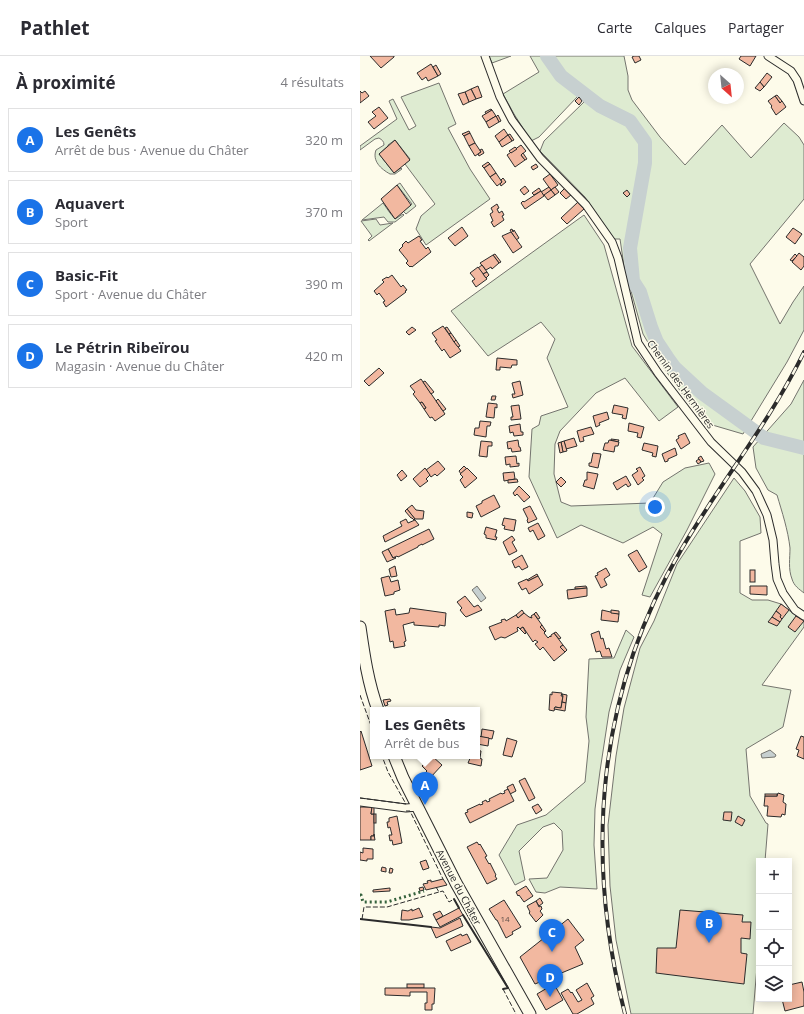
<!DOCTYPE html>
<html lang="fr">
<head>
<meta charset="utf-8">
<style>
  :root { --surface:#fff; --page:#f2f2f3; --text:#2b2b33; --muted:#7c7c81; --line:#e1e1e2; --accent:#1a73e8 }
  body { margin:0; font-family:"Open Sans",sans-serif; background:var(--page); color:var(--text) }
  .controls { position:absolute; right:12px; bottom:12px; display:grid; overflow:hidden; border-radius:0px; box-shadow:0 2px 10px #0003 }
  .controls button { width:36px; height:36px; display:grid; place-items:center; padding:0; border:0; border-bottom:1px solid var(--line); background:var(--surface); color:var(--text); font:20px sans-serif }
  .compass { position:absolute; left:348px; top:12px; width:36px; height:36px; border-radius:50%; background:var(--surface); box-shadow:0 2px 10px #0003; rotate:153deg }
  .you { position:absolute; left:295px; top:451px; width:14px; height:14px; margin:-10px; border:3px solid #fff; border-radius:50%; background:#1a73e8; box-shadow:0 0 0 6px #1a73e833 }
  .badge { display:grid; place-items:center; width:26px; height:26px; border-radius:50%; background:var(--accent); color:#fff; font-size:13px; font-weight:700 }
  .pin { position:absolute; translate:-50% -33px; filter:drop-shadow(0 1px 2px #0008) }
  .pin::after { content:''; position:absolute; top:21px; width:14px; height:12px; background:inherit; clip-path:polygon(0 0,100% 0,50% 100%) }
  .popup { position:absolute; left:10px; top:651px; width:110px; height:52px; box-sizing:border-box; display:grid; place-content:center; border-radius:0px; background:var(--surface); filter:drop-shadow(0 1px 3px #0005); font-size:13px; white-space:nowrap; color:var(--muted) }
  .popup b { font-size:15px; color:var(--text) }
  .popup::after { content:''; position:absolute; left:50%; top:100%; margin-left:-8px; border:8px solid transparent; border-top-color:var(--surface) }
  .list { margin:0; padding:0; list-style:none }
  h2 { display:flex; justify-content:space-between; align-items:center; height:52px; margin:0; padding:0 16px; font-size:17px }
  h2 small { font-size:13px; font-weight:400; color:var(--muted) }
  .list li { display:grid; grid-template-columns:26px 1fr auto; gap:12px; align-items:center; box-sizing:border-box; height:64px; margin:0 8px 8px; padding:0 8px; border:1px solid var(--line); border-radius:0px }
  .list b { display:block; font-size:15px; white-space:nowrap }
  .list p { margin:0; font-size:13px; white-space:nowrap; color:var(--muted) }
  .list em { font-size:13px; font-style:normal; color:var(--muted) }
  .icon { flex:none; width:22px; height:22px; fill:none; stroke:currentColor; stroke-width:2; stroke-linecap:round; stroke-linejoin:round }
  .map { position:relative; flex:none; width:444px; height:958px; overflow:hidden }
  header { display:flex; align-items:center; gap:24px; box-sizing:border-box; height:56px; padding:0 20px; background:var(--surface); border-bottom:1px solid var(--line) }
  header strong { font-size:19px }
  nav { display:flex; gap:22px; margin-inline-start:auto; font-size:14px }
  main { display:flex }
  aside { flex:1; background:var(--surface) }
  .map>svg:first-child { display:block }
  .green { fill:#deebd1; stroke:#74746e }
  .water { fill:#c7d0d0; stroke:#74746e }
  .lines { fill:none; stroke-linecap:round; stroke-linejoin:round }
  .river { stroke:#c7d0d0; stroke-width:14 }
  .building { fill:#f2b8a0; stroke:#2b2b2b }
  .street-casing { stroke:#2b2b2b; stroke-width:9 }
  .primary-casing { stroke:#2b2b2b; stroke-width:13 }
  .street { stroke:#fdfbea; stroke-width:7 }
  .primary { stroke:#fdfbea; stroke-width:11 }
  .rail-casing { stroke:#2b2b2b; stroke-width:4 }
  .rail { stroke:#fdfbea; stroke-width:2.5; stroke-dasharray:8; stroke-linecap:butt }
  .hedge { stroke:#34623c; stroke-width:3; stroke-dasharray:2 3; stroke-linecap:butt }
  .fence { stroke:#2b2b2b; stroke-width:1; stroke-dasharray:5 2; stroke-linecap:butt }
  .wall { stroke:#2b2b2b; stroke-width:2 }
  .labels { text-anchor:middle; dominant-baseline:central; stroke-width:3; stroke-linejoin:round; paint-order:stroke }
  .number-label { font-size:8px; fill:#5d4e48 }
  .street-label { font-size:10px; fill:#2b2b2b; stroke:#fdfbea }
</style>
</head>
<body>
<header>
<strong>Pathlet</strong>
<nav><a>Carte</a><a>Calques</a><a>Partager</a></nav>
</header>
<main>
<aside>
<h2>À proximité<small>4 résultats</small></h2>
<ul class="list">
<li><span class="badge">A</span><div><b>Les Genêts</b><p>Arrêt de bus · Avenue du Châter</p></div><em>320 m</em></li>
<li><span class="badge">B</span><div><b>Aquavert</b><p>Sport</p></div><em>370 m</em></li>
<li><span class="badge">C</span><div><b>Basic-Fit</b><p>Sport · Avenue du Châter</p></div><em>390 m</em></li>
<li><span class="badge">D</span><div><b>Le Pétrin Ribeïrou</b><p>Magasin · Avenue du Châter</p></div><em>420 m</em></li>
</ul>
</aside>
<div class="map">
<svg width="444" height="958" viewBox="0 0 444 958">
  <rect width="100%" height="100%" fill="#fdfbea"/>
  <!-- green -->
  <g class="green">
    <path d="M129 0H151L132 7Z"/>
    <path d="M170 0H264L268 20V34L272 44 300 81 325 109 362 69 391 102 424 67 439 81 444 89V143L390 208 420 268 433 246 444 230V274L427 306 383 378 349 368 332 351 300 307 283 278 264 210 260 183H254L225 141 180 95 184 85 224 46 218 40 179 81 171 85 154 58 143 38 179 16Z"/>
    <path d="M79 27 96 68 88 72 110 113 130 143 66 189 56 173 61 160 75 148 45 108 50 103 35 84 28 89V90L19 98 34 117 41 112 42 113 35 118H30C21 113 12 105 16 94L24 89C24 85 22 84 19 82L15 83 0 94V90L37 63 29 45 33 43 49 74 56 70 41 41Z"/>
    <path d="M40 127 56 150 46 158 43 155 52 148 37 129Z"/>
    <path d="M23 147 30 157 35 163 43 158 44 159 35 166H28L24 161 2 164Z"/>
    <path d="M224 159 244 189 272 290 318 351 299 365 265 322 236 337 200 375 195 388 194 418 201 446 211 450 290 447 303 426 325 412 349 407 355 418 327 474 290 541 282 539 302 478 293 471 263 487 221 469 197 482 169 421 172 373 179 369 181 360 208 351 187 302 195 283 181 266 128 300 91 255Z"/>
    <path d="M16 163 20 169 33 167 9 185 8 184 12 180 1 165Z"/>
    <path d="M444 324V537C439 533 434 530 432 523 428 513 430 502 430 492 428 474 422 456 417 439L408 434 396 412 393 391 431 348Z"/>
    <path d="M374 422 385 435 400 461 401 477 380 485V537L392 544H408L421 548 444 566V571L402 629 431 634 423 671 386 693 390 740 406 767 408 768 405 805H399V887L393 958H271L256 884 250 830 248 769 256 700 264 652 280 592 294 565 317 508Z"/>
    <path d="M266 574 274 581 260 614 249 656 240 715 235 753 234 789 237 833 200 831 185 837 176 836 169 823 187 822 203 794 202 775 194 767 183 771 159 795 165 824 155 829 139 799 157 769 186 759 225 726 229 685 226 661 229 603 254 602Z"/>
  </g>
  <!-- water -->
  <g class="water">
    <path d="M117 530 126 542 121 546 112 534Z"/>
    <path d="M410 694 416 699 415 701 402 702 401 698Z"/>
  </g>
  <g class="lines">
    <!-- river -->
    <path class="river" d="M187 0 201 20 240 50 270 65 285 86V107L270 192 273 225 280 236 291 271 297 286 307 301 315 312 342 337 404 382 444 392"/>
  </g>
  <!-- building -->
  <g class="building">
    <path d="M10 0H34V1L21 12Z"/>
    <path d="M274 0H279L281 4 275 7 272 1Z"/>
    <path d="M381 0H396L390 10 379 3Z"/>
    <path d="M71 8 78 20 68 25 66 21 62 24 57 17Z"/>
    <path d="M76 9 81 18 78 20 73 11Z"/>
    <path d="M407 17 412 21 404 31 400 26Z"/>
    <path d="M400 26 404 31 400 35 395 32Z"/>
    <path d="M118 30 122 41 116 43 111 33Z"/>
    <path d="M111 33 116 43 109 46 105 36Z"/>
    <path d="M0 35 2 37 5 35 9 40 0 47Z"/>
    <path d="M105 36 109 46 103 49 98 38Z"/>
    <path d="M417 39 422 45 420 47 415 40Z"/>
    <path d="M415 40 420 47 422 45 426 51 416 59 411 51 412 50 408 45Z"/>
    <path d="M219 41 222 45 219 49 215 45Z"/>
    <path d="M19 51 28 62 14 73 8 66 16 60 12 56Z"/>
    <path d="M131 53 132 54 126 58 125 56Z"/>
    <path d="M132 54 136 60 126 66 122 60Z"/>
    <path d="M138 59 141 65 139 66 136 61Z"/>
    <path d="M136 60 139 66 129 72 126 66Z"/>
    <path d="M144 73 148 79 139 86 135 80Z"/>
    <path d="M109 75 110 77 104 80 102 78Z"/>
    <path d="M110 77 115 87 109 90 104 80Z"/>
    <path d="M150 78 154 84 152 85 148 79Z"/>
    <path d="M148 79 152 85 142 91 139 86Z"/>
    <path d="M35 84 50 104 34 117 19 98Z"/>
    <path d="M115 87 121 96 115 100 109 90Z"/>
    <path d="M161 89 166 95 161 99 165 104 155 111 147 99Z"/>
    <path d="M155 91 157 93 151 97 149 95Z"/>
    <path d="M122 93 124 97 119 100 118 98 121 96 120 94Z"/>
    <path d="M163 97 167 103 165 104 161 99Z"/>
    <path d="M128 106 130 108 124 112 122 110Z"/>
    <path d="M130 108 136 117 130 121 124 112Z"/>
    <path d="M176 108 178 111 173 114 171 111Z"/>
    <path d="M136 117 142 126 137 130 130 121Z"/>
    <path d="M190 118 198 129 191 134 183 123Z"/>
    <path d="M143 122 146 126 141 130 140 128 142 126 141 124Z"/>
    <path d="M37 129 51 149 35 163 21 143Z"/>
    <path d="M165 130 169 135 164 139 160 134Z"/>
    <path d="M189 131 191 134 184 140 181 136Z"/>
    <path d="M195 131 199 136 195 139 191 134Z"/>
    <path d="M179 132 181 135 174 139 172 137Z"/>
    <path d="M205 132 211 139 206 143 200 137Z"/>
    <path d="M191 134 195 139 188 144 184 139Z"/>
    <path d="M267 134 270 138 267 141 263 137Z"/>
    <path d="M181 135 184 140 165 153 161 147 163 145 164 146Z"/>
    <path d="M218 146 224 153 207 168 201 162Z"/>
    <path d="M137 148 139 152 137 153 139 157 142 155 144 159 142 160 144 164 134 171 131 166 133 165 130 158 133 156 131 152Z"/>
    <path d="M102 171 108 180 95 190 88 182Z"/>
    <path d="M433 172 442 178 435 188 426 181Z"/>
    <path d="M152 173 153 176 154 174 159 182 156 184 150 174Z"/>
    <path d="M151 176 162 191 153 197 142 180Z"/>
    <path d="M59 180 62 184 60 185 66 193 68 191 71 196 52 211 51 210 50 211 46 207 48 205 39 194 43 190 42 189 46 185 48 187Z"/>
    <path d="M439 197 444 201V210L441 214 432 206Z"/>
    <path d="M135 198 141 206 139 207 133 199Z"/>
    <path d="M435 198 437 200 432 205 430 204Z"/>
    <path d="M133 199 139 207 132 213 131 211 126 214 120 207Z"/>
    <path d="M122 209 127 216 123 218 118 212Z"/>
    <path d="M118 211 127 223 116 231 112 225 115 223 110 217Z"/>
    <path d="M127 216 129 219 126 222 123 218Z"/>
    <path d="M32 219 41 231 43 229 47 234 45 235 46 236 26 251 23 246 25 245 19 237 17 239 14 235 24 226 22 224 27 221 28 222Z"/>
    <path d="M83 270 101 295 90 302 84 293 82 295 75 285 77 284 72 277Z"/>
    <path d="M52 271 56 274 49 279 46 276Z"/>
    <path d="M87 271 91 277 89 278 85 272Z"/>
    <path d="M91 277 96 284 94 286 89 278Z"/>
    <path d="M96 284 100 290 98 291 94 286Z"/>
    <path d="M137 302 157 304V309H152L151 312 140 311V314H136Z"/>
    <path d="M19 312 24 317 9 330 4 325Z"/>
    <path d="M61 323 85 358 75 365 72 361 70 362 64 353 66 352 62 346 60 347 53 338 55 336 50 330Z"/>
    <path d="M65 325 74 336 71 338 63 326Z"/>
    <path d="M160 325 163 339 153 342 152 338H155L152 327Z"/>
    <path d="M132 340H136L135 344H131Z"/>
    <path d="M78 343 86 353 83 355 76 345Z"/>
    <path d="M62 346 66 352 64 353 60 347Z"/>
    <path d="M128 347 137 348V352L135 351 134 362 126 361Z"/>
    <path d="M159 349 161 363 151 364V361H153L151 350Z"/>
    <path d="M254 349 268 352 266 363 262 362 263 359 252 357Z"/>
    <path d="M247 356 249 363 239 367 240 369 236 371 233 360Z"/>
    <path d="M120 365 131 366 130 370H127L126 381 114 379 115 372H119Z"/>
    <path d="M269 367 284 371 281 382 277 381 278 377 268 375Z"/>
    <path d="M160 368 161 376H163V379L154 380 153 376 150 377 149 370Z"/>
    <path d="M231 371 234 378 223 381 224 385 220 386 217 375Z"/>
    <path d="M325 377 330 387 321 393 316 384 319 382 318 380Z"/>
    <path d="M214 382 217 390 206 393 204 385Z"/>
    <path d="M251 383 259 384 258 386 251 384Z"/>
    <path d="M158 384 159 391H160L161 395 152 396 151 392 148 393 147 386Z"/>
    <path d="M249 384 259 386 258 390H255L254 396 243 394 245 387H248Z"/>
    <path d="M121 385 132 386V390H128L127 401 119 400Z"/>
    <path d="M204 385 207 395 203 396 201 386Z"/>
    <path d="M201 386 203 396 200 397 198 387Z"/>
    <path d="M284 387 298 390 296 401 292 400 293 397 282 394Z"/>
    <path d="M315 392 317 399 308 403V405L305 406 302 398Z"/>
    <path d="M233 397 241 398 238 412 229 410V407H231Z"/>
    <path d="M156 400 157 408 159 407V410L150 411V408L146 409 145 401Z"/>
    <path d="M341 400 344 405 341 406 338 402Z"/>
    <path d="M339 403 341 406 338 408 336 405Z"/>
    <path d="M78 405 85 413 77 420 75 418 71 421 66 414Z"/>
    <path d="M104 410 107 413 101 418 99 415Z"/>
    <path d="M280 411 285 420 282 422 284 424 278 429 272 419 278 415 276 413Z"/>
    <path d="M65 412 70 419 66 423 68 425 60 431 53 423Z"/>
    <path d="M107 412 117 422 105 432 100 424 103 421 100 418Z"/>
    <path d="M42 414 47 420 41 425 37 419Z"/>
    <path d="M154 416 155 423 144 425 143 417Z"/>
    <path d="M227 416 238 418 234 433 223 430 225 424H227Z"/>
    <path d="M266 420 271 429 268 431 266 428 257 434 253 427Z"/>
    <path d="M201 421 206 426 201 431 196 426Z"/>
    <path d="M157 423 158 426 148 427V424Z"/>
    <path d="M159 430 170 441 164 446 157 438 155 440 153 437Z"/>
    <path d="M134 439 140 451 121 461 116 450 122 447V445Z"/>
    <path d="M52 449 56 454 64 455 63 463H55L47 453Z"/>
    <path d="M170 450 177 463 168 467 167 464 168 463 163 453Z"/>
    <path d="M47 453 55 463 54 464 52 462H51L45 455Z"/>
    <path d="M107 456 113 457 112 462 107 461Z"/>
    <path d="M144 462 156 464 154 475 144 473 145 470 142 469Z"/>
    <path d="M46 463 48 467 55 464 59 469 25 486 23 480 42 470 40 466Z"/>
    <path d="M178 467 185 480 178 484 173 474 170 476 168 472Z"/>
    <path d="M126 471 137 474 135 481H137L136 484 126 482V479L124 478Z"/>
    <path d="M69 473 74 483 62 489V488L58 490V491L38 501 37 500 33 502 28 493Z"/>
    <path d="M152 480 155 484 152 486 157 495 149 499 143 486Z"/>
    <path d="M28 493 33 502 35 501 36 502 27 506 22 496Z"/>
    <path d="M277 494 287 511 279 516 268 499Z"/>
    <path d="M162 499 168 511 162 514 159 510 155 512 152 505Z"/>
    <path d="M35 510 37 520 31 521 29 513Z"/>
    <path d="M246 512 250 519 244 523 247 529 241 532 235 520 238 519 237 517Z"/>
    <rect x="390" y="514" width="5" height="12"/>
    <path d="M177 518 178 520 168 525 167 524Z"/>
    <path d="M29 520 31 526 38 524 40 534 34 536V538L25 540 21 522Z"/>
    <path d="M178 520 183 529 169 538 166 532 162 534 158 527 167 523 168 525Z"/>
    <path d="M226 530 227 532 215 533V531Z"/>
    <path d="M390 530H407V539L390 538Z"/>
    <path d="M227 532V540L208 543 207 534Z"/>
    <path d="M105 540 114 551 118 549 122 554 106 561 104 559 100 554 102 552 97 546Z"/>
    <path d="M421 548 429 554 422 563 420 561 421 559 416 555Z"/>
    <path d="M50 552 86 557 85 570 79 569V571L54 569V566L43 569 46 585 44 586 45 590 34 592 33 585 30 586 25 555 35 553 36 559 49 557Z"/>
    <path d="M162 554 164 557 158 562 156 559Z"/>
    <path d="M242 554 259 558 258 566 241 564Z"/>
    <path d="M251 554 259 555V558L251 557Z"/>
    <path d="M416 555 421 559 420 561 422 563 420 566 412 561Z"/>
    <path d="M176 556 180 562 178 563 174 558Z"/>
    <path d="M164 557 169 561 172 562 171 560 174 558 182 569 180 571 185 576 184 577 188 582 190 580 191 581V579L194 577 203 589 200 591 205 596 194 605 183 591 180 594 175 588 178 586 175 584 173 586 163 571 160 573 158 571 157 572 158 575 145 582 141 581 135 584 129 571 142 566 141 564 145 563 146 565 156 559 158 562Z"/>
    <path d="M436 560 444 565 435 576 428 571Z"/>
    <path d="M412 561 420 566 417 570 408 566Z"/>
    <path d="M182 569 186 575 185 576 180 571Z"/>
    <path d="M163 571 166 577 165 578 160 573Z"/>
    <path d="M239 575 241 583 243 582 246 593 249 592 252 601H242L240 595 236 596 231 578Z"/>
    <path d="M196 576 201 582 199 583 194 577Z"/>
    <path d="M203 589 207 594 205 596 200 591Z"/>
    <path d="M192 636 202 637 201 640H203L201 652 195 651 194 655 189 654 190 638 192 639Z"/>
    <path d="M202 638 207 639 206 647 202 646 203 640Z"/>
    <path d="M30 643 31 645 27 646 28 649 25 650 23 644Z"/>
    <path d="M202 646 206 647 205 655 194 653 195 651 201 652Z"/>
    <path d="M122 673 134 675 132 683 121 681Z"/>
    <path d="M1 675 12 710 0 714V676Z"/>
    <path d="M118 680 129 682 128 690 117 688Z"/>
    <path d="M441 680 444 681V703L437 700 439 694 436 693Z"/>
    <path d="M147 682 157 685 152 701 143 699Z"/>
    <path d="M117 694 121 695 120 702 110 700H117Z"/>
    <path d="M66 700 68 702 64 706 62 704Z"/>
    <path d="M71 700H72L82 709 70 722 65 717 67 715 62 710 65 707 64 706Z"/>
    <path d="M111 700 122 703 121 710 108 707Z"/>
    <path d="M165 722 175 742 169 745 159 725Z"/>
    <path d="M153 728 156 735 150 738 147 731Z"/>
    <path d="M148 733 154 745 110 767 105 757 108 756 107 754 120 748V749L123 748 122 746 126 744 127 746 130 745 129 743 141 737 142 738 145 737 144 735Z"/>
    <path d="M418 737 424 739 423 746 426 748 425 759 422 758 421 761 407 760 408 750H404L405 740H417Z"/>
    <rect x="405" y="738" width="12" height="2"/>
    <path d="M178 748 182 754 176 758 172 751Z"/>
    <path d="M0 751H12L11 758H14V780H11V784H0Z"/>
    <path d="M12 751H14V758H11Z"/>
    <path d="M364 756H372L371 765 363 764Z"/>
    <rect x="14" y="758" width="2" height="9"/>
    <path d="M37 760 42 787 33 789 32 784 30 785 29 779H32L30 771 28 772 27 766H29V762Z"/>
    <path d="M378 760 385 764 382 770 375 766Z"/>
    <path d="M14 778 15 784H11V780H14Z"/>
    <path d="M117 786 119 789 120 788 127 800 125 801 129 808 130 807 136 819 135 820 137 823 127 828 107 791Z"/>
    <path d="M3 792 13 793V803H7V805L0 804V796L3 797Z"/>
    <path d="M66 804 69 812 63 814 60 806Z"/>
    <path d="M22 811 26 812V816L21 815Z"/>
    <path d="M30 812 33 813 32 817H29Z"/>
    <path d="M83 823 87 829 66 834 63 828 68 827 67 825 71 824V826Z"/>
    <path d="M166 830 173 840 164 846 159 839 158 840 156 836Z"/>
    <path d="M63 831 64 834 60 835 59 832Z"/>
    <path d="M30 832V835L13 836V834Z"/>
    <path d="M180 842 183 847 179 850 176 845Z"/>
    <path d="M144 844 161 871 152 876 153 878 146 882 137 864H136L129 853Z"/>
    <path d="M176 845 179 851 181 850 182 853 180 855 183 859 176 866 169 857 170 856 167 850Z"/>
    <path d="M59 852 63 861 49 864H41L42 854 48 855 52 853V855Z"/>
    <path d="M99 852 103 859 80 871 76 864Z"/>
    <path d="M320 854 383 859 382 866H391L390 883 381 882V897L387 898 384 928 296 917 297 892H316Z"/>
    <path d="M80 855 83 860 76 864 73 858Z"/>
    <path d="M100 862 103 870 76 882 71 871 80 872Z"/>
    <path d="M208 863 224 884 215 891 223 908 175 928 160 901Z"/>
    <path d="M101 878 102 880 107 878 111 886 91 895 86 885Z"/>
    <path d="M442 926 444 936V950L425 955 422 943H429V929Z"/>
    <path d="M227 927 234 940 231 942 234 948 217 958H213L201 937 208 933 211 937 212 936 218 946 222 944 216 934Z"/>
    <rect x="47" y="928" width="17" height="4"/>
    <path d="M194 928 203 944 186 954 177 938Z"/>
    <path d="M25 932H75L74 948H72V954H65V947H67V936H50V940L25 939Z"/>
  </g>
  <g class="lines">
    <!-- street casing -->
    <g class="street-casing">
      <g id="street">
        <path d="M125 0 140 41 152 64 180 102 226 149 252 186 258 202 278 287 298 317 351 386 382 416 396 435 407 459 413 484 415 508 417 523 423 537 435 554 444 560"/>
        <path d="M408 0 431 15 437 24 444 45"/>
        <path d="M0 746 46 752 58 751"/>
      </g>
    </g>
    <!-- primary casing -->
    <g class="primary-casing">
      <g id="primary">
        <path d="M0 571C4 599 8 627 18 654"/>
        <path d="M34 700 43 722 96 827 170 958"/>
      </g>
    </g>
    <!-- street -->
    <use href="#street" class="street"/>
    <!-- primary -->
    <use href="#primary" class="primary"/>
    <!-- rail casing -->
    <g class="rail-casing">
      <path id="rail" d="M265 958C224 799 237 637 321 494 360 427 410 366 444 296"/>
    </g>
    <!-- rail -->
    <use href="#rail" class="rail"/>
    <!-- hedge -->
    <path class="hedge" d="M0 839H1L3 846H27L64 835"/>
    <!-- fence -->
    <g class="fence">
      <path d="M0 639 13 675"/>
      <path d="M0 742 46 748 28 716 22 700"/>
      <path d="M46 755H50L83 823"/>
      <path d="M76 831 79 836 83 835 89 846 94 843"/>
      <path d="M2 863 4 851H27L79 836"/>
      <path d="M143 933 156 958"/>
    </g>
    <!-- wall -->
    <g class="wall">
      <path d="M94 843 99 852"/>
      <path d="M103 859 148 932 143 933"/>
      <path d="M0 863 71 871"/>
    </g>
  </g>
  <g class="labels">
    <!-- number labels -->
    <g class="number-label">
      <text x="145" y="862">14</text>
    </g>
    <!-- street labels -->
    <g class="street-label">
      <text transform="translate(321 328) rotate(54)">Chemin des Hermières</text>
      <text transform="translate(99 831) rotate(62)">Avenue du Châter</text>
    </g>
  </g>
</svg>
<div class="controls">
<button>+</button>
<button>−</button>
<button><svg class="icon" aria-label="locate" viewBox="0 0 24 24"><circle cx="12" cy="12" r="6"/><path d="M12 2v4M12 18v4M2 12h4M18 12h4"/></svg></button>
<button><svg class="icon" aria-label="layers" viewBox="0 0 24 24"><path d="M12 4l9 5-9 5-9-5zM3 14l9 5 9-5"/></svg></button>
</div>
<svg class="compass" viewBox="-18 -18 36 36"><path d="M0-13l5 13h-10z" fill="#e53935"/><path d="M0 13l5-13h-10z" fill="#7c7c81"/></svg>
<div class="you"></div>
<div class="pin badge" style="left:65px;top:749px">A</div>
<div class="popup"><b>Les Genêts</b>Arrêt de bus</div>
<div class="pin badge" style="left:349px;top:887px">B</div>
<div class="pin badge" style="left:192px;top:896px">C</div>
<div class="pin badge" style="left:190px;top:941px">D</div>
</div>
</main>
</body>
</html>
